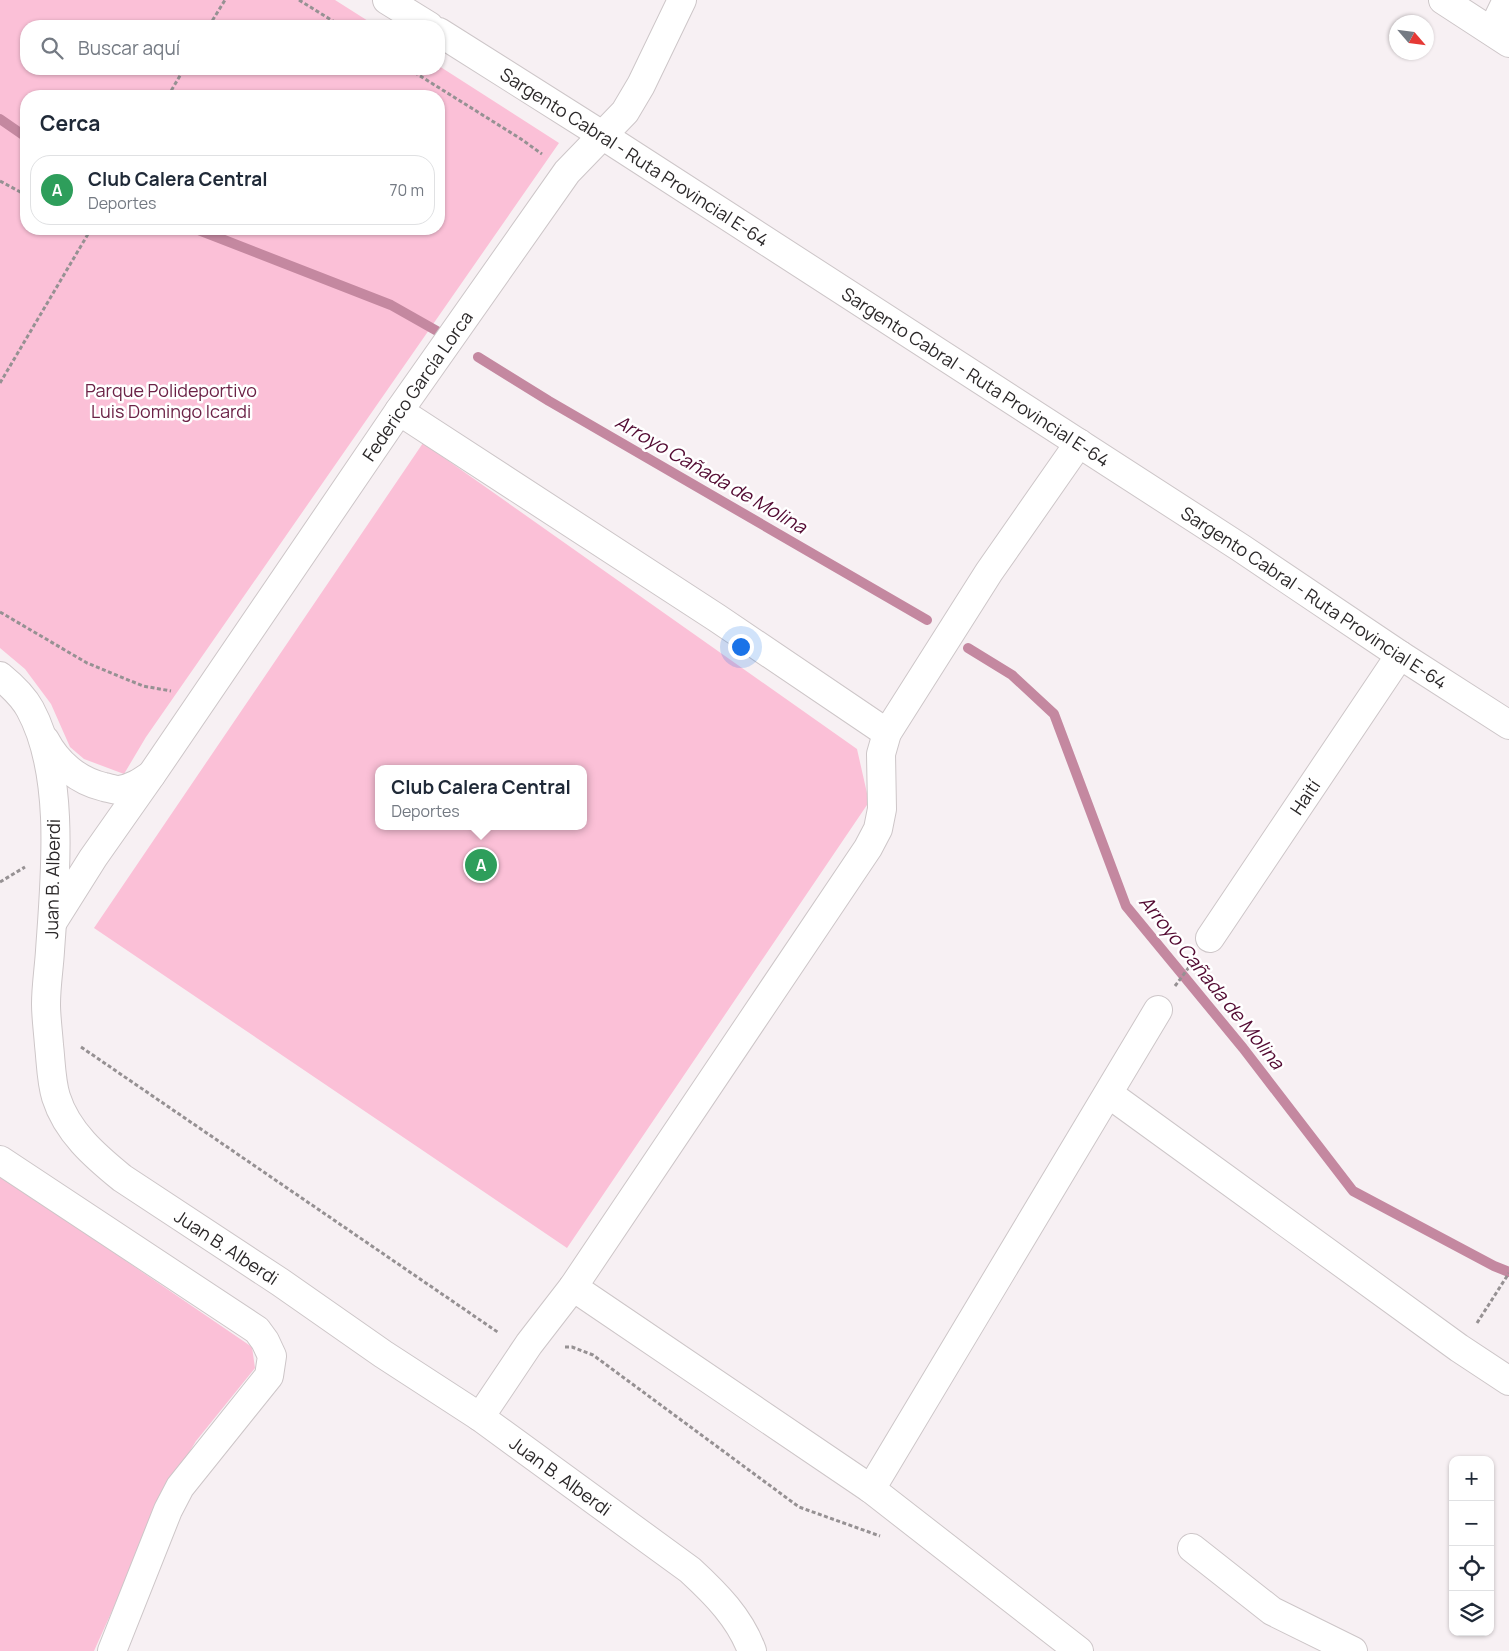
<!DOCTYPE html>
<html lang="es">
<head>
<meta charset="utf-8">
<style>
  :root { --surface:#fff; --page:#f2f2f3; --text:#1f2937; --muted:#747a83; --line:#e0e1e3; --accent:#1a73e8 }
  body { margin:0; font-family:Manrope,sans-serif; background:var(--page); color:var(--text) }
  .controls { position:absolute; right:15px; bottom:15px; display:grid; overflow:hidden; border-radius:10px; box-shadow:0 1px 4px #0004 }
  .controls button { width:45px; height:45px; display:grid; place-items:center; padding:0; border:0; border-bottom:1px solid var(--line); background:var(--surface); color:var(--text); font:25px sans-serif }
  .compass { position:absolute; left:1389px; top:15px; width:45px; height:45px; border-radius:50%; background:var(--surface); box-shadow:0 1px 4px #0004; rotate:118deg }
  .you { position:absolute; left:740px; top:646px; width:18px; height:18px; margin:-12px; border:4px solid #fff; border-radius:50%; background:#1a73e8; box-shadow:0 0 0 8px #1a73e833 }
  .badge { display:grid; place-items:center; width:32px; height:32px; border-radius:50%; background:var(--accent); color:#fff; font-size:16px; font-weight:700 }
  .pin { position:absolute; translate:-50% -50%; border:2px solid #fff; box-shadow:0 1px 5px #0006 }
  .popup { position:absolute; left:375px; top:765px; width:212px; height:65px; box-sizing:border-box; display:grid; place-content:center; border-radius:10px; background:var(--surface); filter:drop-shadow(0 1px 4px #0005); font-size:16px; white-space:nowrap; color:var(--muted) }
  .popup b { font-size:19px; color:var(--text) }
  .popup::after { content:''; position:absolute; left:50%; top:100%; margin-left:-10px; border:10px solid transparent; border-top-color:var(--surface) }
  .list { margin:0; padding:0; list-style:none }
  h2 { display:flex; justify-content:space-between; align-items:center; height:65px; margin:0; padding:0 20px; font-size:21px }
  h2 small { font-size:16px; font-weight:400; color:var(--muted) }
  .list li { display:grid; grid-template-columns:32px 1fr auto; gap:15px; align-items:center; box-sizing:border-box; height:70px; margin:0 10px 10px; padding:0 10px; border:1px solid var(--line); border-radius:20px }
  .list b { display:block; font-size:19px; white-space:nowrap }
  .list p { margin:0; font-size:16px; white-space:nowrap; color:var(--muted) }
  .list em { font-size:16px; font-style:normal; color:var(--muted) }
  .icon { flex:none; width:28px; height:28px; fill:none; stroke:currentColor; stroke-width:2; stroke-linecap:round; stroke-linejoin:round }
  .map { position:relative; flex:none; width:1509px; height:1651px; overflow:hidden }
  .search { position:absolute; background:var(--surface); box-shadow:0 1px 4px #0004; left:20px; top:20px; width:425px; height:55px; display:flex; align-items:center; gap:12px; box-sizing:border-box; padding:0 18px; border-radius:20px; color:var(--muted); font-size:19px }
  .panel { position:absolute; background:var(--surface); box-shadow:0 1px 4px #0004; left:20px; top:90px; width:425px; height:145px; border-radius:20px }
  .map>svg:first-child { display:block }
  .green { fill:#fbc0d7; fill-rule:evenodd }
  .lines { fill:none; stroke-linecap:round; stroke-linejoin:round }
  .stream { stroke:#c488a0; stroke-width:10 }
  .minor-casing { stroke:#cdc6c8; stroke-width:30 }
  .path { stroke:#969193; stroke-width:3; stroke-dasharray:4 2.5; stroke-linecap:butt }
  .minor { stroke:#fff; stroke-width:28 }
  .labels { text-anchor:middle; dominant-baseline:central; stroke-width:5; stroke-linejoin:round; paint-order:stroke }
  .street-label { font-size:18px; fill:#2b2829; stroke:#fff }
  .park-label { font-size:18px; fill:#6b2246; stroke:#fff }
  .water-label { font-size:19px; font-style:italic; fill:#520931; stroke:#fff }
</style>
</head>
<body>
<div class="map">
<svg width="1509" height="1651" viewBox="0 0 1509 1651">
  <rect width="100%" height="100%" fill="#f7f0f3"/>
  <!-- green -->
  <g class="green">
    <path d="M0 0H335L376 26H26V69H439V66L559 143 146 737 124 774 84 759 70 747 51 704 25 669 0 648ZM26 96H439V229H26Z"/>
    <path d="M423 443 857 749 869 802 567 1248 94 928ZM378 769H584V826H378Z"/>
    <path d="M0 1175 252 1347 255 1368 196 1441 166 1491 94 1651H0Z"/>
  </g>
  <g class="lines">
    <!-- stream -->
    <g class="stream">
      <path d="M0 119 26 137"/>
      <path d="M196 229 391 305 437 331"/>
      <path d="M478 357 549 401 927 620"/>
      <path d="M968 648 1012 675 1054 714 1126 906 1243 1048 1353 1191 1494 1266 1509 1272"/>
    </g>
    <!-- minor casing -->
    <g class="minor-casing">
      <g id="minor">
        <path d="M387 0 429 26"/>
        <path d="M1443 0 1509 43"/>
        <path d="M1492 31 1507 0"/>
        <path id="s1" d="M439 32 602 135 1241 548 1400 655 1509 725"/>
        <path d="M399 411 717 618 887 733"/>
        <path id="s2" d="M0 676C11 685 23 696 30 709 66 775 55 878 50 951 49 968 46 986 46 1004 46 1017 48 1031 49 1045 51 1062 51 1081 56 1097 67 1132 95 1156 122 1178L280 1282 383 1354 480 1417 690 1570C716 1594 740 1618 752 1651"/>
        <path d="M45 740C57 763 78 781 104 787 109 788 115 790 119 790 132 788 141 782 151 775"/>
        <path id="s3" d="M54 920 93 858 152 774 399 411 567 172 625 112 641 85 682 0"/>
        <path id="s4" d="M1210 938 1400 655"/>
        <path d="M1109 1094 1459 1348 1509 1381"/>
        <path d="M0 1160 257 1330 265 1341 272 1356 269 1376 180 1487 168 1510 112 1651"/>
        <path d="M573 1287 871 1489 1079 1651"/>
        <path d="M480 1417 529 1344 573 1287 868 848 878 829 882 809 881 754 887 733 989 572 1079 443"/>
        <path d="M871 1489 1158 1010"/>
        <path d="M1192 1548 1272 1611 1353 1651"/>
      </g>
    </g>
    <!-- path -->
    <g class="path">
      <path d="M299 0 341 26"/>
      <path d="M209 26 225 0"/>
      <path d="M409 69 521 139 542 154"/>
      <path d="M168 96 184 69"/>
      <path d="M0 181 26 195"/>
      <path d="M0 383 91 229"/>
      <path d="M0 612 87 663 143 686 171 691"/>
      <path d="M0 882 25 867"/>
      <path d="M1175 986 1192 963"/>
      <path d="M81 1047 499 1333"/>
      <path d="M1477 1323 1509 1273"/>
      <path d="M565 1347H572L593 1355 799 1507 880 1536"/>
    </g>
    <!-- minor -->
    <use href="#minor" class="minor"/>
  </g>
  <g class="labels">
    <!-- street labels -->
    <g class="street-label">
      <text stroke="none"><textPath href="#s1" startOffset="232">Sargento Cabral - Ruta Provincial E-64</textPath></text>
      <text stroke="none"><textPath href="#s1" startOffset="638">Sargento Cabral - Ruta Provincial E-64</textPath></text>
      <text stroke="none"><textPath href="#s3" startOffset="646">Federico García Lorca</textPath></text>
      <text stroke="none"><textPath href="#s1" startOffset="1042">Sargento Cabral - Ruta Provincial E-64</textPath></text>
      <text stroke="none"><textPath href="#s4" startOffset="170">Haití</textPath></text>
      <text transform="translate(52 879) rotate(-89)">Juan B. Alberdi</text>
      <text stroke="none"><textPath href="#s2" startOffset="669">Juan B. Alberdi</textPath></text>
      <text stroke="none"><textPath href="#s2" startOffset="1074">Juan B. Alberdi</textPath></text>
    </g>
    <!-- park labels -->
    <g class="park-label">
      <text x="171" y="390">Parque Polideportivo<tspan x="171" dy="21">Luis Domingo Icardi</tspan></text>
    </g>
    <!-- water labels -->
    <g class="water-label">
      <text transform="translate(711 474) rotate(30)">Arroyo Cañada de Molina</text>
      <text transform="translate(1212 982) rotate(51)">Arroyo Cañada de Molina</text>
    </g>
  </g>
</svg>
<div class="controls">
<button>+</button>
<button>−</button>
<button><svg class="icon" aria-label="locate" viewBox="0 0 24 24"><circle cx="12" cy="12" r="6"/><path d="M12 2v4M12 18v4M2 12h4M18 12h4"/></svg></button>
<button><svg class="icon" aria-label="layers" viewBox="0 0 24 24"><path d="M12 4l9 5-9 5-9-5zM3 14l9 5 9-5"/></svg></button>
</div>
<svg class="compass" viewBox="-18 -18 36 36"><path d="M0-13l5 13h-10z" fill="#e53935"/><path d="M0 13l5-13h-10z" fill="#747a83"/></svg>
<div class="you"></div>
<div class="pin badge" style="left:481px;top:865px;background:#2e9e5b">A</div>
<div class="popup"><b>Club Calera Central</b>Deportes</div>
<div class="search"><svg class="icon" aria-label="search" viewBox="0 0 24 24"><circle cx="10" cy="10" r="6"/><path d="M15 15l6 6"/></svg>Buscar aquí</div>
<section class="panel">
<h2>Cerca<small></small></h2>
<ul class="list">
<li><span class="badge" style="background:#2e9e5b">A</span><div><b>Club Calera Central</b><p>Deportes</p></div><em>70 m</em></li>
</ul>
</section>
</div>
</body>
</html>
